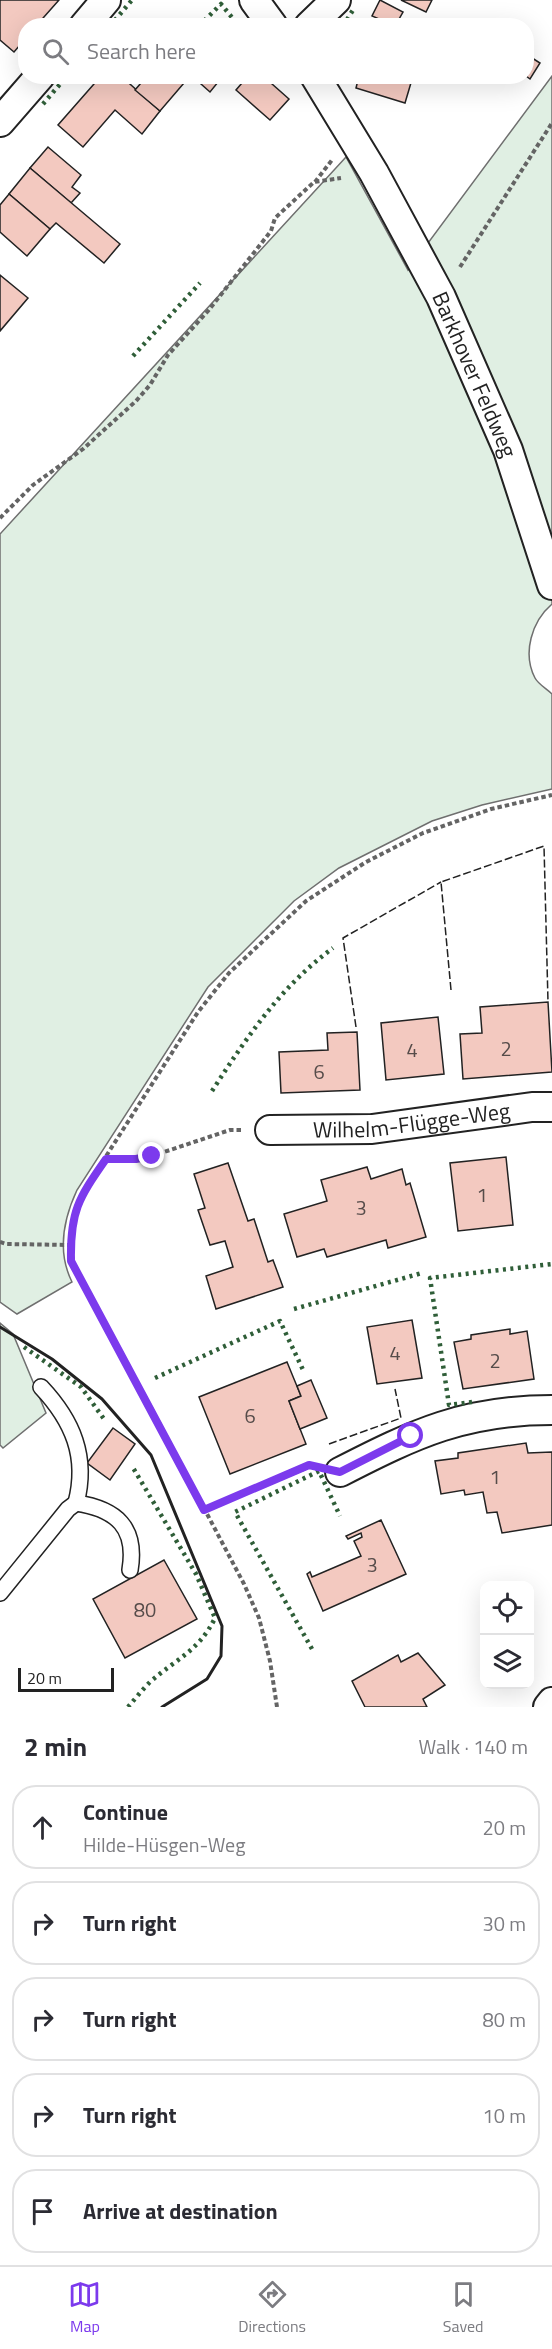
<!DOCTYPE html>
<html lang="en">
<head>
<meta charset="utf-8">
<style>
  :root { --surface:#fff; --page:#f2f2f3; --text:#2b2b33; --muted:#7c7c81; --line:#e1e1e2; --accent:#7c3aed }
  body { margin:0; font-family:"Titillium Web",sans-serif; background:var(--page); color:var(--text) }
  .controls { position:absolute; right:18px; bottom:18px; display:grid; overflow:hidden; border-radius:12px; box-shadow:0 6px 24px #0002 }
  .controls button { width:54px; height:54px; display:grid; place-items:center; padding:0; border:0; border-bottom:2px solid var(--line); background:var(--surface); color:var(--text); font:30px sans-serif }
  .scale { position:absolute; left:18px; bottom:15px; width:96px; box-sizing:border-box; padding-left:6px; border:3px solid #222; border-top:0; font-size:16px; line-height:21px; white-space:nowrap; color:#222; -webkit-text-stroke:4px #fff; paint-order:stroke }
  .stop { position:absolute; width:18px; height:18px; margin:-14px; border:4px solid #7c3aed; border-radius:50%; background:#fff }
  .stop.end { background:#7c3aed; border-color:#fff; box-shadow:0 2px 6px #0008 }
  .list { margin:0; padding:0; list-style:none }
  h2 { display:flex; justify-content:space-between; align-items:center; height:78px; margin:0; padding:0 24px; font-size:26px }
  h2 small { font-size:20px; font-weight:400; color:var(--muted) }
  .list li { display:grid; grid-template-columns:39px 1fr auto; gap:18px; align-items:center; box-sizing:border-box; height:84px; margin:0 12px 12px; padding:0 12px; border:2px solid var(--line); border-radius:24px }
  .list b { display:block; font-size:22px; white-space:nowrap }
  .list p { margin:0; font-size:20px; white-space:nowrap; color:var(--muted) }
  .list em { font-size:20px; font-style:normal; color:var(--muted) }
  .icon { flex:none; width:33px; height:33px; fill:none; stroke:currentColor; stroke-width:2; stroke-linecap:round; stroke-linejoin:round }
  .map { position:relative; flex:none; width:552px; height:1707px; overflow:hidden }
  .search { position:absolute; background:var(--surface); box-shadow:0 6px 24px #0002; left:18px; right:18px; top:18px; height:66px; display:flex; align-items:center; gap:15px; box-sizing:border-box; padding:0 21px; border-radius:24px; color:var(--muted); font-size:22px }
  .sheet { height:558px; background:var(--surface) }
  nav { display:flex; justify-content:space-around; align-items:center; box-sizing:border-box; height:84px; border-top:2px solid var(--line); background:var(--surface); font-size:16px; color:var(--muted) }
  nav a { display:grid; justify-items:center; gap:3px }
  nav .on { color:var(--accent) }
  .map>svg:first-child { display:block }
  .green { fill:#e0efe3; stroke:#6f6f6f; stroke-width:1.5 }
  .building { fill:#f3c9c0; stroke:#222; stroke-width:1.5 }
  .lines { fill:none; stroke-linecap:round; stroke-linejoin:round }
  .service-casing { stroke:#222; stroke-width:18 }
  .minor-casing { stroke:#222; stroke-width:32 }
  .path { stroke:#646464; stroke-width:4; stroke-dasharray:4.5 3; stroke-linecap:butt }
  .service { stroke:#fff; stroke-width:15 }
  .minor { stroke:#fff; stroke-width:28 }
  .hedge { stroke:#2f5e38; stroke-width:4.5; stroke-dasharray:3 4.5; stroke-linecap:butt }
  .fence { stroke:#222; stroke-width:1.5; stroke-dasharray:8 3; stroke-linecap:butt }
  .wall { stroke:#222; stroke-width:3 }
  .route { stroke:#7c3aed; stroke-width:8 }
  .labels { text-anchor:middle; dominant-baseline:central; stroke-width:4.5; stroke-linejoin:round; paint-order:stroke }
  .number-label { font-size:20px; fill:#564c4a }
  .street-label { font-size:22px; fill:#222; stroke:#fff }
</style>
</head>
<body>
<div class="map">
<svg width="552" height="1707" viewBox="0 0 552 1707">
  <rect width="100%" height="100%" fill="#fff"/>
  <!-- green -->
  <g class="green">
    <path d="M552 76V604C532 621 522 653 535 678 538 684 547 689 552 694V789L482 805 432 821 339 868 294 901 208 987 77 1190C63 1220 57 1252 72 1282L17 1314 0 1302V534L346 157 408 270Z"/>
    <path d="M0 1323 13 1334 46 1413 3 1448 0 1445Z"/>
  </g>
  <!-- building -->
  <g class="building">
    <path d="M0 0H59L36 26H26V38L14 52 0 40Z"/>
    <path d="M380 0 403 12 395 26 372 16Z"/>
    <path d="M401 0H432L426 12Z"/>
    <path d="M529 56 540 63 530 79 526 76Z"/>
    <path d="M101 76H121L160 111 142 134 115 110 83 147 58 125Z"/>
    <path d="M147 76H190L160 111 135 90Z"/>
    <path d="M192 76H223L210 92Z"/>
    <path d="M248 76H263L289 99 270 120 236 90Z"/>
    <path d="M359 76H413L405 103 356 88Z"/>
    <path d="M48 147 81 175 72 187 80 193 71 203 30 168Z"/>
    <path d="M30 168 120 244 104 263 56 223 50 229 9 194Z"/>
    <path d="M9 194 50 229 27 256 0 232V205Z"/>
    <path d="M0 275 28 298 0 331Z"/>
    <path d="M548 1002 552 1072 463 1079 460 1034 482 1033 480 1007Z"/>
    <path d="M438 1017 444 1074 386 1080 381 1023Z"/>
    <path d="M357 1032 360 1090 281 1093 279 1052 328 1050 327 1033Z"/>
    <path d="M506 1157 513 1225 458 1231 450 1163Z"/>
    <path d="M228 1163 248 1221 254 1219 268 1262 273 1260 283 1287 216 1309 206 1276 233 1267 225 1241 210 1245 198 1210 205 1208 194 1174Z"/>
    <path d="M367 1167 371 1179 402 1169 406 1185 410 1183 426 1237 388 1248 386 1240 327 1257 324 1249 297 1257 284 1214 327 1201 321 1180Z"/>
    <path d="M412 1320 422 1378 377 1384 367 1327Z"/>
    <path d="M510 1329V1334L527 1331 534 1379 463 1389 454 1342 471 1339V1335Z"/>
    <path d="M287 1362 301 1396 289 1401 306 1444 230 1474 199 1397Z"/>
    <path d="M311 1380 327 1418 300 1429 289 1401 301 1396 297 1386Z"/>
    <path d="M113 1428 135 1444 110 1480 87 1463Z"/>
    <path d="M526 1443 528 1453 552 1452V1525L502 1533 497 1512 487 1513 483 1492 465 1495 464 1490 441 1494 435 1461 458 1458V1453Z"/>
    <path d="M381 1520 406 1574 323 1611 307 1574 310 1572 312 1577 361 1556 354 1541 362 1537 361 1533 348 1539 346 1536Z"/>
    <path d="M164 1560 197 1619 125 1658 93 1599Z"/>
    <path d="M418 1653 445 1685 423 1699 427 1707H365L352 1681 398 1655 401 1662Z"/>
  </g>
  <g class="lines">
    <!-- service casing -->
    <g class="service-casing">
      <g id="service">
        <path d="M41 1387C73 1421 88 1457 76 1503"/>
        <path d="M0 1593 68 1509 76 1503C117 1509 137 1528 130 1570"/>
      </g>
    </g>
    <!-- minor casing -->
    <g class="minor-casing">
      <g id="minor">
        <path d="M254 0 273 26"/>
        <path d="M84 26 106 0"/>
        <path d="M309 26 336 0"/>
        <path id="s1" d="M315 76 374 173 441 297 508 450 552 585"/>
        <path d="M0 122 40 76"/>
        <path id="s2" d="M270 1130 372 1129 532 1107H552"/>
        <path d="M340 1472C416 1433 465 1410 552 1410"/>
        <path d="M548 1707 552 1702"/>
      </g>
    </g>
    <!-- path -->
    <g class="path">
      <path d="M315 182 332 160"/>
      <path d="M460 267 552 123"/>
      <path d="M0 518 33 485 83 449 136 401 150 385 168 355 208 311 271 231 275 218 314 182 341 178"/>
      <path d="M106 1159H136L152 1156 230 1130H242"/>
      <path d="M0 1242 6 1244 71 1245"/>
      <path d="M204 1510 311 1466"/>
      <path d="M277 1707 270 1661 259 1618 244 1584 148 1402 78 1277C65 1244 72 1217 87 1186L198 1012 229 973 306 901 366 862 423 833 491 809 552 795"/>
    </g>
    <!-- service -->
    <use href="#service" class="service"/>
    <!-- minor -->
    <use href="#minor" class="minor"/>
    <!-- hedge -->
    <g class="hedge">
      <path d="M110 26 132 0"/>
      <path d="M199 26 221 4 239 26"/>
      <path d="M343 26 353 10"/>
      <path d="M43 104 67 76"/>
      <path d="M133 356 200 283"/>
      <path d="M212 1091C247 1037 281 986 333 948"/>
      <path d="M294 1309 422 1273"/>
      <path d="M24 1347 81 1387 104 1419"/>
      <path d="M155 1378 280 1321 304 1372"/>
      <path d="M472 1402 449 1405 430 1278 552 1264"/>
      <path d="M312 1649 235 1512 319 1471 340 1516"/>
      <path d="M128 1707C135 1699 142 1690 150 1682 176 1659 199 1651 215 1618L196 1574 132 1466"/>
    </g>
    <!-- fence -->
    <g class="fence">
      <path d="M451 990 441 882 544 846 548 1002"/>
      <path d="M356 1027 343 938 441 882"/>
      <path d="M329 1444 401 1418 395 1389"/>
    </g>
    <!-- wall -->
    <path class="wall" d="M0 1327 52 1359 102 1399 151 1455 222 1626 221 1656 207 1679 162 1707"/>
  </g>
  <g class="lines">
    <!-- route -->
    <path class="route" d="M152 1156 136 1159H106C78 1199 70 1212 71 1261L204 1510 309 1465 340 1472 411 1436"/>
  </g>
  <g class="labels">
    <!-- number labels -->
    <g class="number-label">
      <text x="506" y="1048">2</text>
      <text x="412" y="1049">4</text>
      <text x="319" y="1071">6</text>
      <text x="482" y="1194">1</text>
      <text x="361" y="1207">3</text>
      <text x="395" y="1352">4</text>
      <text x="495" y="1360">2</text>
      <text x="250" y="1415">6</text>
      <text x="495" y="1476">1</text>
      <text x="372" y="1564">3</text>
      <text x="145" y="1609">80</text>
    </g>
    <!-- street labels -->
    <g class="street-label">
      <text stroke="none"><textPath href="#s1" startOffset="339">Barkhover Feldweg</textPath></text>
      <text stroke="none"><textPath href="#s2" startOffset="142">Wilhelm-Flügge-Weg</textPath></text>
    </g>
  </g>
</svg>
<div class="controls">
<button><svg class="icon" aria-label="locate" viewBox="0 0 24 24"><circle cx="12" cy="12" r="6"/><path d="M12 2v4M12 18v4M2 12h4M18 12h4"/></svg></button>
<button><svg class="icon" aria-label="layers" viewBox="0 0 24 24"><path d="M12 4l9 5-9 5-9-5zM3 14l9 5 9-5"/></svg></button>
</div>
<div class="scale">20 m</div>
<div class="stop" style="left:411px;top:1436px"></div>
<div class="stop end" style="left:152px;top:1156px"></div>
<div class="search"><svg class="icon" aria-label="search" viewBox="0 0 24 24"><circle cx="10" cy="10" r="6"/><path d="M15 15l6 6"/></svg>Search here</div>
</div>
<section class="sheet">
<h2>2 min<small>Walk · 140 m</small></h2>
<ul class="list">
<li><svg class="icon" aria-label="ahead" viewBox="0 0 24 24"><path d="M12 20V5M6 11l6-6 6 6"/></svg><div><b>Continue</b><p>Hilde-Hüsgen-Weg</p></div><em>20 m</em></li>
<li><svg class="icon" aria-label="right" viewBox="0 0 24 24"><path d="M7 20v-9h11M14 6l5 5-5 5"/></svg><div><b>Turn right</b></div><em>30 m</em></li>
<li><svg class="icon" aria-label="right" viewBox="0 0 24 24"><path d="M7 20v-9h11M14 6l5 5-5 5"/></svg><div><b>Turn right</b></div><em>80 m</em></li>
<li><svg class="icon" aria-label="right" viewBox="0 0 24 24"><path d="M7 20v-9h11M14 6l5 5-5 5"/></svg><div><b>Turn right</b></div><em>10 m</em></li>
<li><svg class="icon" aria-label="arrive" viewBox="0 0 24 24"><path d="M6 21V4h12l-3 4 3 4H6"/></svg><div><b>Arrive at destination</b></div></li>
</ul>
</section>
<nav>
<a class="on"><svg class="icon" aria-label="map" viewBox="0 0 24 24"><path d="M3 6l6-2 6 2 6-2v14l-6 2-6-2-6 2zM9 4v14M15 6v14"/></svg>Map</a>
<a><svg class="icon" aria-label="directions" viewBox="0 0 24 24"><path d="M12 3l9 9-9 9-9-9zM9 14v-3h6M13 9l2 2-2 2"/></svg>Directions</a>
<a><svg class="icon" aria-label="saved" viewBox="0 0 24 24"><path d="M7 4h10v16l-5-4-5 4z"/></svg>Saved</a>
</nav>
</body>
</html>
